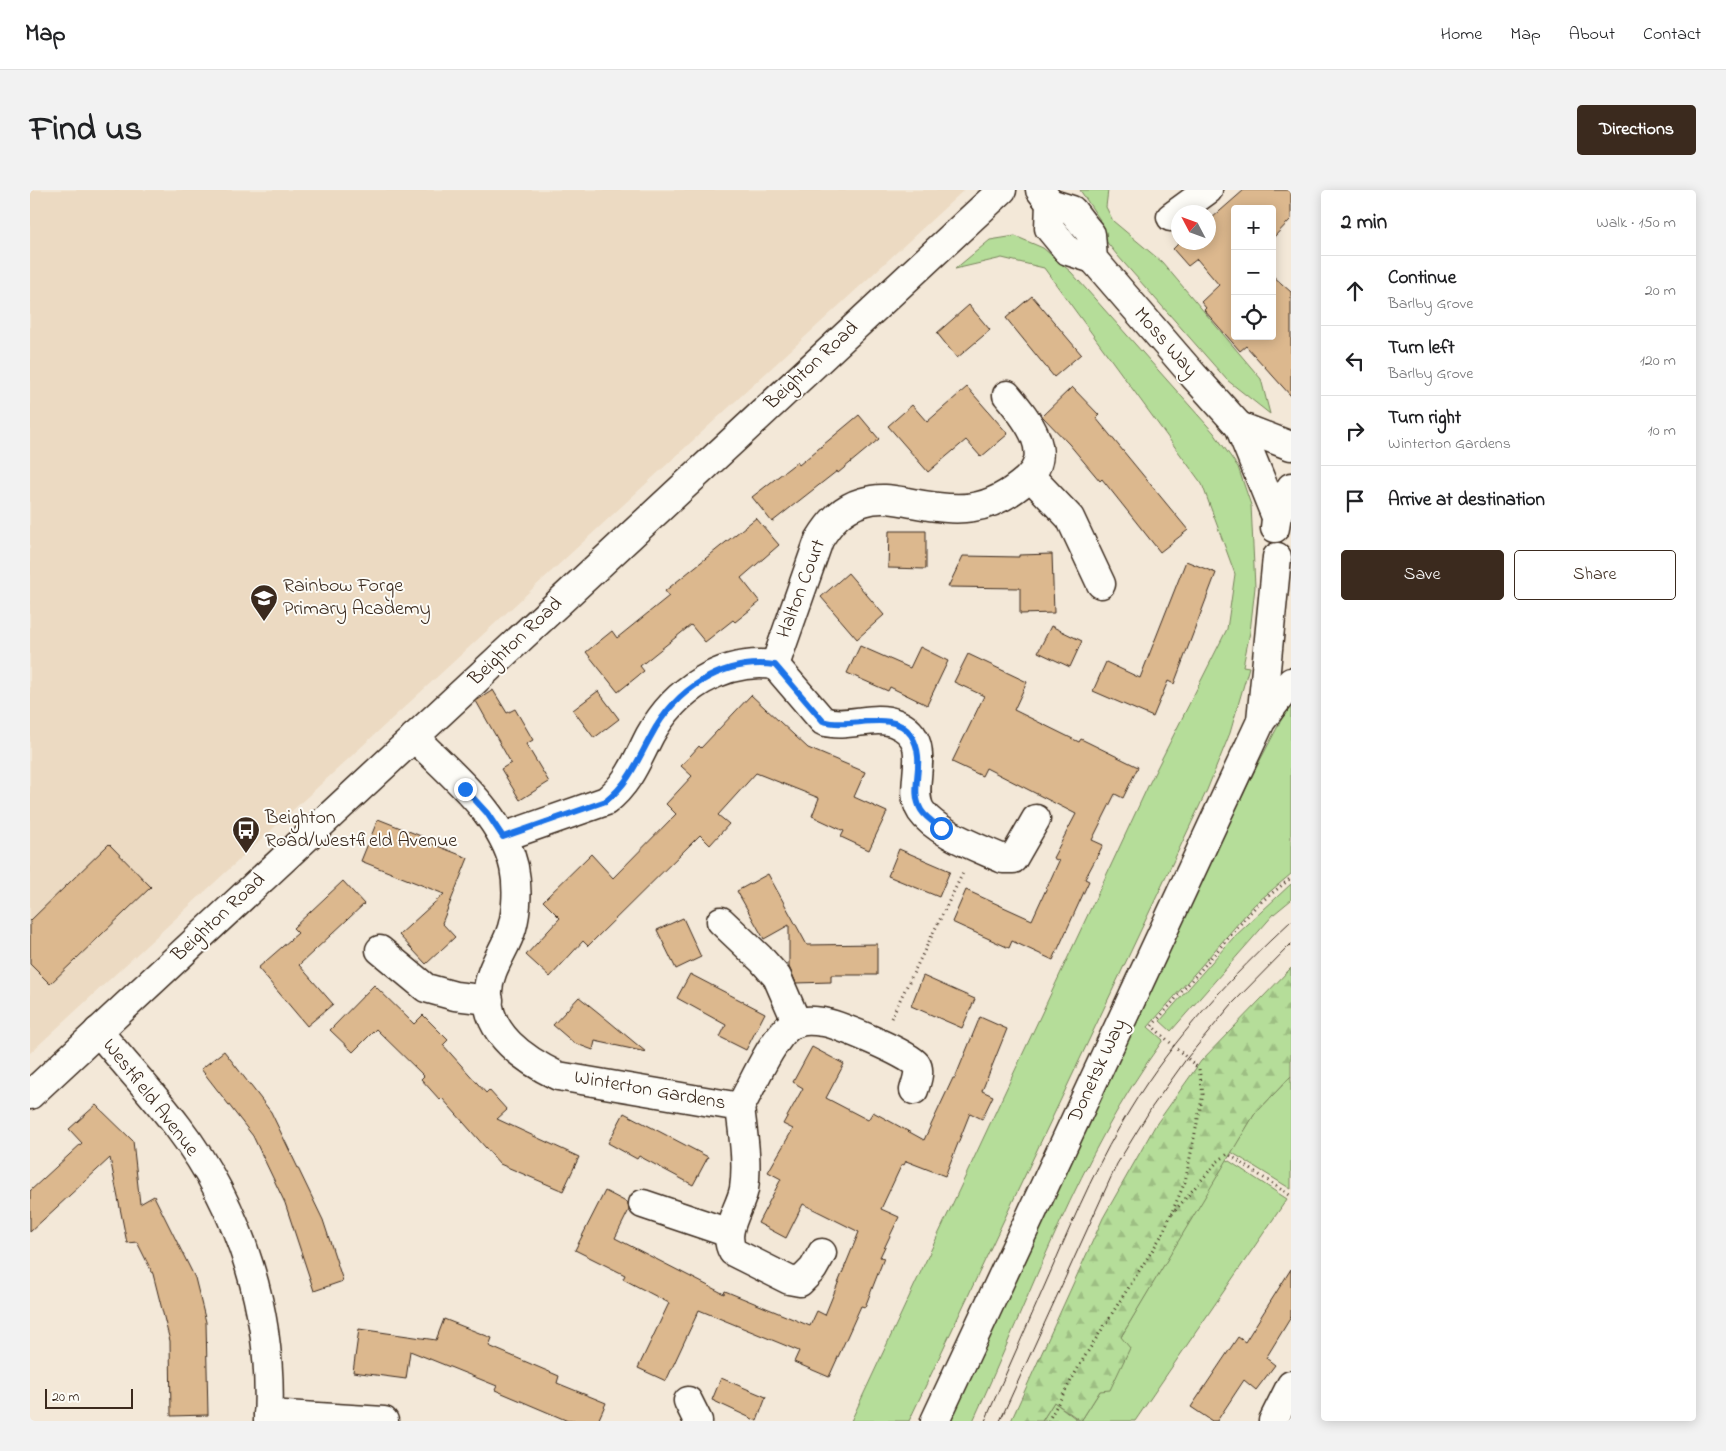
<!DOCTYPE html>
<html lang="en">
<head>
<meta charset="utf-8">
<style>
  :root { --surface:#fff; --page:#f2f2f2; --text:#202124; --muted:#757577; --line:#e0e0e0; --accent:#3b2a1e }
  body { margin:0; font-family:"Indie Flower",sans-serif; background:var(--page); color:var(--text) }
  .controls { position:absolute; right:15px; top:15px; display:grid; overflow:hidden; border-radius:5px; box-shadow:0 2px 12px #0003 }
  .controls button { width:45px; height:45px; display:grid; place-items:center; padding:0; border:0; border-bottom:1px solid var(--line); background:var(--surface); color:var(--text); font:25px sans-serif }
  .compass { position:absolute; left:1141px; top:15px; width:45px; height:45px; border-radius:50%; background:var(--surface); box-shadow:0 2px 12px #0003; rotate:311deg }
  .scale { position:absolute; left:15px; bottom:12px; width:88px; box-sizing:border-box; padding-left:5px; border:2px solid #3b2a1e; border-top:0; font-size:14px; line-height:18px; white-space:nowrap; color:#3b2a1e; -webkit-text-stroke:4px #fdfcf7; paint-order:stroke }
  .stop { position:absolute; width:15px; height:15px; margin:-11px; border:4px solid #1a73e8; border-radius:50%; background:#fff }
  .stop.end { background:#1a73e8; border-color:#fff; box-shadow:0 1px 5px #0008 }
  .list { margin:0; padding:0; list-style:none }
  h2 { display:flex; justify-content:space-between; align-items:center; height:65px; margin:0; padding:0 20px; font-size:21px }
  h2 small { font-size:16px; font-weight:400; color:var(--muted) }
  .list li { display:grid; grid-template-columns:32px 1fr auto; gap:15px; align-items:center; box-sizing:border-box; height:70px; padding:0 20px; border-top:1px solid var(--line) }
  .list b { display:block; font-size:19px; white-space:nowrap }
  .list p { margin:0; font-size:16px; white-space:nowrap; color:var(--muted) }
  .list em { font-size:16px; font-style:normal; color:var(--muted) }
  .actions { display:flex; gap:10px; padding:15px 20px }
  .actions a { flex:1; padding:11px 0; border:1px solid var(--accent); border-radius:5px; text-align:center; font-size:18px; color:var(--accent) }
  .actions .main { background:var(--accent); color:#fff }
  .icon { flex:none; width:28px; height:28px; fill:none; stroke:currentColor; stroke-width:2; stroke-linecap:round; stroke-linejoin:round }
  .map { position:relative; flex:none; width:1261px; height:1231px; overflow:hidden; border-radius:5px }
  header { display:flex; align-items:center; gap:30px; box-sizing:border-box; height:70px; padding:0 25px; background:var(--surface); border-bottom:1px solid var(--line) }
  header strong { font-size:24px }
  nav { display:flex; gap:28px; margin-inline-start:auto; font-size:18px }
  .intro { display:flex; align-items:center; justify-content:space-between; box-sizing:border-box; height:120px; padding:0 30px }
  h1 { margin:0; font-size:35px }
  .button { padding:12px 22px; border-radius:5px; background:var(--accent); color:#fff; font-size:18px; font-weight:700 }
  main { display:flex; gap:30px; padding:0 30px }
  aside { flex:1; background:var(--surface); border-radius:5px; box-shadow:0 2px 12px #0003 }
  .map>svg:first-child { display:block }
  .built { fill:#ecdac2 }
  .green { fill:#b5dd99; stroke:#78845c }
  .forest { fill:url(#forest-firs); stroke:#78845c }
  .building { fill:#dcb88e; stroke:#3b2a1e }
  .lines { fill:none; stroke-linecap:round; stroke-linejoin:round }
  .minor-casing { stroke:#3b2a1e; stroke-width:31 }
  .path { stroke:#3b2a1e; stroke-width:3; stroke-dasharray:1 4; stroke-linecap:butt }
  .minor { stroke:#fdfcf7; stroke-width:28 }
  .tram { stroke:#3b2a1e; stroke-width:1 }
  .route { stroke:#1a73e8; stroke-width:6 }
  .labels { text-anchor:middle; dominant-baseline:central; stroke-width:4; stroke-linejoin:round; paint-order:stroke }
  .street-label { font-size:20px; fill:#3b2a1e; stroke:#fdfcf7 }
  .poi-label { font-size:20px; fill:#3b2a1e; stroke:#fdfcf7; text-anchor:start }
</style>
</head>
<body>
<header>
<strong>Map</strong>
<nav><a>Home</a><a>Map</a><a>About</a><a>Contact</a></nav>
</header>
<div class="intro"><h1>Find us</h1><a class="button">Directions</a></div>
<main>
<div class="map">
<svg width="1261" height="1231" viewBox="0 0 1261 1231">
  <defs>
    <pattern id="forest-firs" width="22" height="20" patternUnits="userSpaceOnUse" patternTransform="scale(1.25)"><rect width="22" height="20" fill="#b5dd99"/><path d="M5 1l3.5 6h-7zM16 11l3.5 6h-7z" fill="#9dbe83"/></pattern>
  </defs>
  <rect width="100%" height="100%" fill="#f3e8d8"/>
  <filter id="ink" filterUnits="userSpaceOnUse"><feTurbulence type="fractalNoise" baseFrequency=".02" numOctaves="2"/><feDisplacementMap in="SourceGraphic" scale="10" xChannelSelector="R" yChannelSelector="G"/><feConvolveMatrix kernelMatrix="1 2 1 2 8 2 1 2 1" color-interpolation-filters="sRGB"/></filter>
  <g filter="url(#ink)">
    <!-- built -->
    <path class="built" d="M0 0H934L0 863Z"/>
    <!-- green -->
    <g class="green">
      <path d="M1050 0H1078L1076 17 1083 31 1132 72 1231 189 1240 224 1197 190 1087 65 1064 36 1070 30Z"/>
      <path d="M985 46 1013 58 1041 82 1184 243 1208 277 1221 315 1225 397 1220 442 1213 476 1219 477 1200 543 1177 600 879 1231H821L1119 594 1197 439 1205 384 1172 294 1014 78 972 68 925 79 960 50Z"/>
      <path d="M1261 511V684L1224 715 1118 837 1133 850C1049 965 1002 1103 943 1231H913L1224 582Z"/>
      <path d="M1261 694V710L1244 724 1141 841 1130 831 1203 748Z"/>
      <path d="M1261 886V999L1201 962 1224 925Z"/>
      <path d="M1196 969 1257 1009 1105 1231H1051L1070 1201 1091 1147Z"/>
      <path d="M1024 1212 1049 1231H1012Z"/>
    </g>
    <!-- forest -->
    <path class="forest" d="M1261 778V886L1224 925 1091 1147 1100 1158 1080 1200 1070 1201 1051 1231 1024 1212 1012 1231H981L1073 1028 1125 936 1171 871Z"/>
    <!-- building -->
    <g class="building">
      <path d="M1214 0H1261V29L1242 49V19H1205V146H1242V85L1261 102V206L1216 156 1210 161 1174 120 1176 118 1171 112 1189 95 1167 69 1158 76 1143 59 1150 52H1178V27L1180 26 1182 28Z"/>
      <path d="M1002 106 1051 164 1024 187 976 128Z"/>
      <path d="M939 115 960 140 927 168 907 143Z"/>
      <path d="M937 197 978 244 951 267 936 250 898 282 858 236 882 215 897 232Z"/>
      <path d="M1042 197 1069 225 1066 228 1158 340 1130 362 1072 289 1070 291 1039 254 1012 226Z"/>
      <path d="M829 225 849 249 808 283 807 281 742 332 722 307 767 272 769 275Z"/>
      <path d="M726 328 749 355 711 388 730 412 705 432 703 430 675 452 661 435 610 476 614 481 588 502 556 462 582 441 587 448 639 406 635 401Z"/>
      <path d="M859 341H896V379L858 378Z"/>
      <path d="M1022 364 1024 423 990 424V398L918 397 933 366 989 367V365Z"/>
      <path d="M1156 371 1186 383 1144 494 1138 491 1123 527 1063 501 1076 472 1110 488Z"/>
      <path d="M818 383 854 425 827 449 791 407Z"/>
      <path d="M1021 436 1052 451 1040 477 1008 462Z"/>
      <path d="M830 456 880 478 890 457 918 471 897 515 860 497 858 501 817 483Z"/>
      <path d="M938 464 997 492 984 520 1049 552 1051 549 1108 577 1093 608 1085 604 1062 650 1073 655 1055 689 1059 691 1023 770 982 751 979 758 922 732 936 700 1002 730 1029 671 1023 668 1046 624 956 578 952 586 922 572 954 506 924 492Z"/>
      <path d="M463 500 477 523 485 519 503 550 496 554 519 592 490 610 471 579 481 573 446 511Z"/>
      <path d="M568 501 589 529 564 548 543 520Z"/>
      <path d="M721 505 778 558 835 582 824 607 857 622 839 660 811 647 814 641 782 626 789 608 726 583 688 625 699 634 680 655 670 645 558 756 553 751 520 787 496 765 530 728 513 711 561 664 583 688 646 624 636 614 662 586 651 576 669 556 671 558Z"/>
      <path d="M348 629 401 650 400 653 438 668 412 733 425 747 396 774 369 745 414 704 331 671Z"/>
      <path d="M79 654 121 697 20 794 0 774V731Z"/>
      <path d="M869 659 920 681 909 707 858 686Z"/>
      <path d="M738 684 777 755 847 754V785H801V792L766 793 759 777V735L734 749 707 701Z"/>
      <path d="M313 691 334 714 269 775 303 814 277 836 228 778 268 743 263 738Z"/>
      <path d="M653 728 671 767 646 779 627 740Z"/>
      <path d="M660 784 735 823 716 860 690 847 696 835 647 808Z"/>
      <path d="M893 786 945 809 932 838 881 816Z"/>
      <path d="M344 795 384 834 393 825 418 850 413 855 456 903 459 900 477 920 467 929 549 967 533 1001 470 974 412 908 410 910 391 889 394 886 346 839 323 862 300 840Z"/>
      <path d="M549 807 569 823 616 862 565 851 563 860 544 853 523 835Z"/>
      <path d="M950 827 977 839 952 901 963 906 952 929 940 923 915 986 876 971 874 975 872 974 851 1019 869 1027 850 1067 854 1068 835 1117 831 1116 799 1187 764 1172 769 1161 669 1120 636 1191 608 1178 639 1113 593 1089 595 1085 545 1060 575 1001 598 1013 599 1020 585 1048 694 1104 695 1101 780 1136 787 1121 795 1125 829 1042 773 1014 756 1048 728 1033 751 989 738 982 763 939 753 934 773 898 763 892 782 857 814 874 796 908 838 930 843 922 894 950 923 888H925Z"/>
      <path d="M194 861 241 922 293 1030 313 1091 284 1101 255 1013 223 946 171 879Z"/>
      <path d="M66 915 103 951 110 1014 124 1006 165 1088 176 1132 178 1225 141 1226 140 1151 123 1084 107 1052 97 1053 80 968 0 1042V1001L52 953 39 939Z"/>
      <path d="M594 923 678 967 663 995 609 966 607 969 578 953Z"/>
      <path d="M1261 1079V1127L1236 1168 1245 1175 1226 1200 1214 1190 1187 1231H1182L1161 1217 1208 1147 1215 1152Z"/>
      <path d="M414 1129 462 1148 459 1156 529 1186 527 1193 576 1213 568 1231H538L465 1200 467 1196 380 1161 376 1189 323 1182 329 1139 406 1150Z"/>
      <path d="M691 1188 736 1207 727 1231 682 1210Z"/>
    </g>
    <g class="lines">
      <!-- minor casing -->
      <g class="minor-casing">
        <g id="minor">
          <path d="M1010 0 1020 13 1042 20 1052 33 1061 44 1063 69 1163 185 1209 236 1246 327"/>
          <path d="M1020 13 1019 38 1038 61 1063 69"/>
          <path d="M1141 27 1178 0"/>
          <path d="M1209 236 1261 256"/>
          <path d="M1000 286 1040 328 1071 394"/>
          <path d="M1245 338C1246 322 1253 310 1261 297"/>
          <path d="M745 475 789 350C800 332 812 318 833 312 851 306 865 310 882 313 929 322 958 323 996 290 1026 263 996 228 977 205"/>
          <path d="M1231 530 1247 367"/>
          <path d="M384 547C420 584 472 624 484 677 488 696 487 720 482 738 476 759 459 778 458 801 455 844 495 870 528 886L710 917C722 896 742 849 760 836 770 829 782 830 793 832 807 834 879 864 886 874 891 881 886 893 884 900"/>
          <path d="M473 647 576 611C599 593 607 570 620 545 645 500 692 468 745 475L793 531C817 539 844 524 865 533 908 550 875 596 891 621 906 643 949 658 973 669H983L1006 629"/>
          <path d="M691 731 732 770 747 787 767 833"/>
          <path d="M350 760 396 798 425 806 459 810"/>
          <path d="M68 841C94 873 123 904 148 937 212 1021 244 1126 238 1231"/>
          <path d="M0 905 972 0"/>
          <path d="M710 917C713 944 718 972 714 999 710 1020 691 1041 703 1062L759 1090 770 1092 783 1079 792 1063"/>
          <path d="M613 1014 699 1043"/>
          <path d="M658 1211 668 1231"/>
          <path d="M238 1224 354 1231"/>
          <path d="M905 1231 1231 531 1261 492"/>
          <path d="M1243 1231 1261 1195"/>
        </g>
      </g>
      <!-- path -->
      <g class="path">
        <path d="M861 828 934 681"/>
        <path d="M1142 1024 1187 972 1198 964 1261 1006"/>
        <path d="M1018 1231 1055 1166 1132 1045 1155 992 1173 904 1169 879 1122 836 1226 716 1261 688"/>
      </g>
      <!-- minor -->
      <use href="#minor" class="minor"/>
      <!-- tram -->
      <g class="tram">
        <path d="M955 1231C978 1179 1001 1127 1024 1074 1047 1021 1070 967 1101 918 1143 848 1202 786 1261 731"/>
        <path d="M970 1231 1087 974 1122 917 1157 868 1202 814 1261 754"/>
      </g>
    </g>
  </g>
  <g class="lines" filter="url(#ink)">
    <!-- route -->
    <path class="route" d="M435 599 457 623 473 647 576 611C599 593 607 571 621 546 645 500 692 468 745 475L793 531C820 540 863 518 881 545 898 572 878 597 891 620 895 627 904 633 911 638"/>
  </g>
  <!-- icons -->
  <defs>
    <g id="school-pin" transform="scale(1.4375)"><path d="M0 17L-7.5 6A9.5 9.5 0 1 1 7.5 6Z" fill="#3b2a1e" stroke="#fdfcf7"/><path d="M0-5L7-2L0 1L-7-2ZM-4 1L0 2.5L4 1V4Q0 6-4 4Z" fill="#fff"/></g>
    <g id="bus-pin" transform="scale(1.4375)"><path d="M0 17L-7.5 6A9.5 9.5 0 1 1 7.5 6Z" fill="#3b2a1e" stroke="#fdfcf7"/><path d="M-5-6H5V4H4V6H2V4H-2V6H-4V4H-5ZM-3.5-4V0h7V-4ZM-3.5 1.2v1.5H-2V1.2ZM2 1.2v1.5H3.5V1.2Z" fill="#fff"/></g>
  </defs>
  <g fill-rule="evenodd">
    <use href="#school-pin" x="234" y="408"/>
    <use href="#bus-pin" x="216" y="640"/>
  </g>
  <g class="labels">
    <!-- street labels -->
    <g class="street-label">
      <text transform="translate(1135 153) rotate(49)">Moss Way</text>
      <text transform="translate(782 176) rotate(-43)">Beighton Road</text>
      <text transform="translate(772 399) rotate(-69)">Halton Court</text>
      <text transform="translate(486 452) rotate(-43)">Beighton Road</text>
      <text transform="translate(189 728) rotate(-43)">Beighton Road</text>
      <text transform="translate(1068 881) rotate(-65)">Donetsk Way</text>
      <text transform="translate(620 901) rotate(10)">Winterton Gardens</text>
      <text transform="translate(120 908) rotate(52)">Westfield Avenue</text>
    </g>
    <!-- poi labels -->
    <g class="poi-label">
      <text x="253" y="396">Rainbow Forge<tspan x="253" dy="23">Primary Academy</tspan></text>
      <text x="235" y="628">Beighton<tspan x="235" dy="23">Road/Westfield Avenue</tspan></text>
    </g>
  </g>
</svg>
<div class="controls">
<button>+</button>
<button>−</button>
<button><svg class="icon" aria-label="locate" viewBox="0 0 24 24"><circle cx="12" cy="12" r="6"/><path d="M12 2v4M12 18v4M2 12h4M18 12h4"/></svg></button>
</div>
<svg class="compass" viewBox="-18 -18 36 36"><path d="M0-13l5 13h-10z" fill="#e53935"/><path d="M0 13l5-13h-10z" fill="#757577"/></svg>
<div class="scale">20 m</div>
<div class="stop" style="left:911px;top:638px"></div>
<div class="stop end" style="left:435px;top:599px"></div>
</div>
<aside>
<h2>2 min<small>Walk · 150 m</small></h2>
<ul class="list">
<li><svg class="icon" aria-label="ahead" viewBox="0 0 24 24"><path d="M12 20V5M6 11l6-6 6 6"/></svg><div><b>Continue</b><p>Barlby Grove</p></div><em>20 m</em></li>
<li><svg class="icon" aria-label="left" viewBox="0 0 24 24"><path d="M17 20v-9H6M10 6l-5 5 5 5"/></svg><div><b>Turn left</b><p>Barlby Grove</p></div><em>120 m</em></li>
<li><svg class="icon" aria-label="right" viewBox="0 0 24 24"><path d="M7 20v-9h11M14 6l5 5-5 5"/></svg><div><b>Turn right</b><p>Winterton Gardens</p></div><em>10 m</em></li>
<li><svg class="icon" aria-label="arrive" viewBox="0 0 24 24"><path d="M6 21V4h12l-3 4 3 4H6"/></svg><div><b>Arrive at destination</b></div></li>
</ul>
<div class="actions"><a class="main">Save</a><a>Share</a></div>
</aside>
</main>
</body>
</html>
